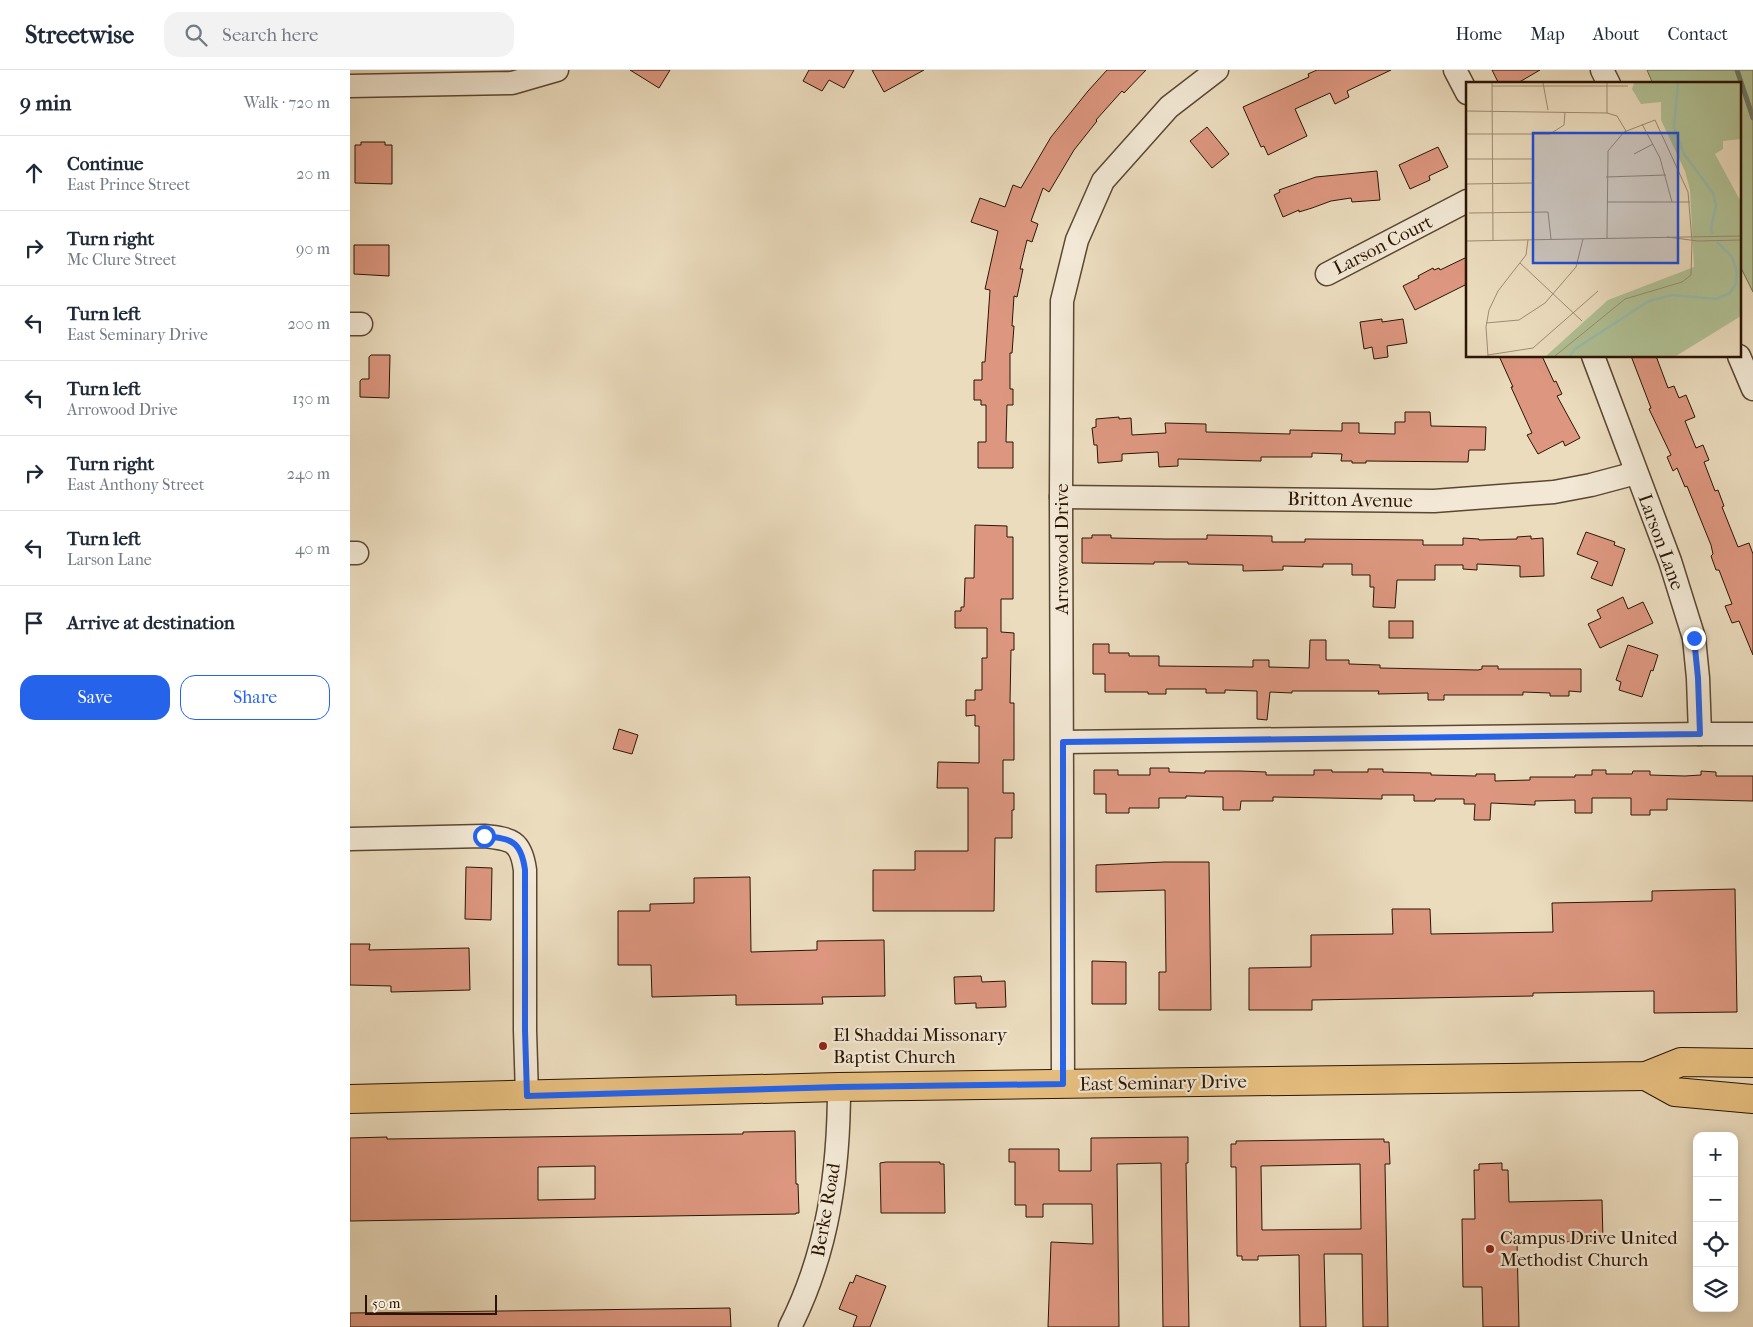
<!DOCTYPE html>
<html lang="en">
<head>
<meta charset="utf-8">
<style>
  :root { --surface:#fff; --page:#f2f2f3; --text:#1f2937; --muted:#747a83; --line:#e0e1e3; --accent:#2563eb }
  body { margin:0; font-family:"IM FELL French Canon",serif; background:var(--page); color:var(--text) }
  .controls { position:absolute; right:15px; bottom:15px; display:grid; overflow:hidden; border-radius:10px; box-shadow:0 2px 12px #0003 }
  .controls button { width:45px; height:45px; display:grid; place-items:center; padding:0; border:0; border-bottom:1px solid var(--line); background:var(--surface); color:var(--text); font:25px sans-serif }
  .scale { position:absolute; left:15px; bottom:12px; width:132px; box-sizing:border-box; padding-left:5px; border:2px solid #2b1502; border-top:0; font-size:14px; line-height:18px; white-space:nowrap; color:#2b1502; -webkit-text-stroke:4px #f2e8d5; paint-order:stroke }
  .stop { position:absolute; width:15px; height:15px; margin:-11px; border:4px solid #2563eb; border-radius:50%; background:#fff }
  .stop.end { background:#2563eb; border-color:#fff; box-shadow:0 1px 5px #0008 }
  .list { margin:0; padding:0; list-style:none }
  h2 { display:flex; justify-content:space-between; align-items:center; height:65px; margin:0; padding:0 20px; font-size:21px }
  h2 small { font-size:16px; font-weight:400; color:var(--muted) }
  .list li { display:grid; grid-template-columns:32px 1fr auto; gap:15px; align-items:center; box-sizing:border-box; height:75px; padding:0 20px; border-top:1px solid var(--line) }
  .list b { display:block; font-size:19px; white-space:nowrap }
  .list p { margin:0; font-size:16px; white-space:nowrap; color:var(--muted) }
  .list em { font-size:16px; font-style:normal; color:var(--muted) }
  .actions { display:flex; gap:10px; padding:15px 20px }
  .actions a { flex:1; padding:11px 0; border:1px solid var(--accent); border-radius:15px; text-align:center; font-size:18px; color:var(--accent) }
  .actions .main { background:var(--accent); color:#fff }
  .icon { flex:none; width:28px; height:28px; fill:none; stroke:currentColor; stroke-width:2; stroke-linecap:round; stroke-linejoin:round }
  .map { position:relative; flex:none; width:1403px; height:1257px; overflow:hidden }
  header { display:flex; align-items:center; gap:30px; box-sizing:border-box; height:70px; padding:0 25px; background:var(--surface); border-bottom:1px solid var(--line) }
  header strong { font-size:24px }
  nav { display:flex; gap:28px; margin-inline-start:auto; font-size:18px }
  .search { width:350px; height:45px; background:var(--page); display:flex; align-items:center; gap:12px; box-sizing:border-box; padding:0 18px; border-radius:15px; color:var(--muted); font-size:19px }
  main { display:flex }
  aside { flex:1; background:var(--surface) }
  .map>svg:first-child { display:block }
  .green { fill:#b1c296; stroke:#6e6c4c }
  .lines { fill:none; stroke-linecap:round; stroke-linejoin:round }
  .stream { stroke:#6d7969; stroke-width:5 }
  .building { fill:#dd9780; stroke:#2b1502; fill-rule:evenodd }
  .minor-casing { stroke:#5b4731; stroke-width:25 }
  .major-casing { stroke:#2b1502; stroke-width:30 }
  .minor { stroke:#f2e8d5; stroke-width:22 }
  .major { stroke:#e6be7f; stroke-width:28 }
  .route { stroke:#2563eb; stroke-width:6 }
  .poi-dot { fill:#8f2418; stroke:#f2e8d5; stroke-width:2 }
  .labels { text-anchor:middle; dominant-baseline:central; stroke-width:4.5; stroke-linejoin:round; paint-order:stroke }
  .street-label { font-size:19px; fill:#2b1502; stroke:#f2e8d5 }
  .poi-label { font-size:19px; fill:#2b1502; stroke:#f2e8d5; text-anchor:start }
  .inset-river { fill:none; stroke:#99bcae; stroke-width:2.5 }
  .inset-road { fill:none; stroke:#9e8c73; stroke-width:1 }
  .view { fill:#1d4ed8; fill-opacity:0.15; stroke:#1d4ed8; stroke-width:2.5 }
  .inset-edge { fill:none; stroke:#2b1502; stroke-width:2.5 }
</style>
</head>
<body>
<header>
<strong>Streetwise</strong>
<div class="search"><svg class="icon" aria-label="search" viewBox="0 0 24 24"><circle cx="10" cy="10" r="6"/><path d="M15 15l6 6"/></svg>Search here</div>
<nav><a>Home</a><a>Map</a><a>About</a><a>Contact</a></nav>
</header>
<main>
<aside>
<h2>9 min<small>Walk · 720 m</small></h2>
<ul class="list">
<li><svg class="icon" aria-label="ahead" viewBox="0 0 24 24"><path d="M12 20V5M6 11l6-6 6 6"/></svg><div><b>Continue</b><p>East Prince Street</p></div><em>20 m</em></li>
<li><svg class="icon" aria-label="right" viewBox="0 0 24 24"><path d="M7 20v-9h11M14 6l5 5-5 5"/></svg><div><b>Turn right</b><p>Mc Clure Street</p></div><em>90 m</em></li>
<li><svg class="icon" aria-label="left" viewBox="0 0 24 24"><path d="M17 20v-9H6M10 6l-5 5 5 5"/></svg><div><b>Turn left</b><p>East Seminary Drive</p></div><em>200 m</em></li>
<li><svg class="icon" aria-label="left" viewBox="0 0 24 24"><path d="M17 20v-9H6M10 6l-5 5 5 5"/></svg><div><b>Turn left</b><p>Arrowood Drive</p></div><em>130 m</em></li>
<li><svg class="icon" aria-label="right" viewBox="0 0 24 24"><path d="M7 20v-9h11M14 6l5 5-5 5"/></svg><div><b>Turn right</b><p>East Anthony Street</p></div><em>240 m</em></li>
<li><svg class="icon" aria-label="left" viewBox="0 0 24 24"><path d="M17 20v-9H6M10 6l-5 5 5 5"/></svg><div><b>Turn left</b><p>Larson Lane</p></div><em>40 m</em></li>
<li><svg class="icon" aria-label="arrive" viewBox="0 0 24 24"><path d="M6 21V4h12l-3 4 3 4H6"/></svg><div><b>Arrive at destination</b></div></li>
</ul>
<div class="actions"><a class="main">Save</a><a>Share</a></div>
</aside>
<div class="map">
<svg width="1403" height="1257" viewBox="0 0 1403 1257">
  <rect width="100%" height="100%" fill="#ebdcbe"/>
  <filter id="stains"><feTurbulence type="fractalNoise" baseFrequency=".004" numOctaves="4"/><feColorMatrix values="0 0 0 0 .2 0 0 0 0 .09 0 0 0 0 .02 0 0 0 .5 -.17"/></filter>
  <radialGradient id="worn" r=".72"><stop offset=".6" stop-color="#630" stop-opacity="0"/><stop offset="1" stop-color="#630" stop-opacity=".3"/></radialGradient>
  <!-- green -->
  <path class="green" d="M1297 0H1403V222L1389 194V14H1303Z"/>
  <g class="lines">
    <!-- stream -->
    <path class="stream" d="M1387 0 1403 48"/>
  </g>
  <!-- building -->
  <g class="building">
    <path d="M280 0H320L309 18Z"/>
    <path d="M459 0H504L494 18 479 10 472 21 453 11Z"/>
    <path d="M522 0H574L534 22Z"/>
    <path d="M757 0H796L774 23 772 21 746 50 747 51 724 80 699 122 693 118 681 151 688 154 682 172 677 170 670 199H673L667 227 664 226 662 256H664L662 283H660V319H663V335H657L656 372H663V398H628V372H636V335H631V330H624V310H632V292H635L640 220 635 219 648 161 621 152 630 128 655 137 663 115 671 118 701 67 738 21Z"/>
    <path d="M967 0H1041L997 21 999 27 985 34 980 23 945 39 957 66 918 85 914 76 911 77 893 37 959 7 958 4Z"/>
    <path d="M1142 0H1190L1166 14H1149Z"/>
    <path d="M857 57 879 84 862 98 840 71Z"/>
    <path d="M11 72H35V75H42V114L5 113V75H11Z"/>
    <path d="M1088 77 1098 97 1079 106 1080 110 1060 119 1049 95Z"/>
    <path d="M1027 101 1030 130 1002 132 1001 128 981 131 962 138 949 142V140L933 147 924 125 930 122 929 120 966 107Z"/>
    <path d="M4 175H39V206L4 204Z"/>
    <path d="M1117 187V214L1065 240 1053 216 1069 208 1068 206 1083 198 1084 200 1089 198 1090 200Z"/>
    <path d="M1032 249V252L1053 249 1057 273 1037 276 1038 287 1024 289 1022 277 1014 279 1010 252Z"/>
    <path d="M21 285H40L39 328 10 327V311L12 309H19V287Z"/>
    <path d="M1149 286H1192L1204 312 1206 311 1212 324 1207 326 1230 368 1215 376 1213 371 1188 384 1177 365 1182 363 1161 317H1163Z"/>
    <path d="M1281 286H1306L1318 318 1324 316 1329 328 1336 325 1345 347 1335 351 1346 378 1353 375 1359 390 1354 392 1365 421 1368 420 1374 436 1372 437 1388 477 1399 473 1403 484V585L1389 551 1382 553 1375 536 1382 534 1369 500H1366L1361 486 1363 484 1361 475 1337 416 1335 417 1327 398 1323 401 1317 387 1321 385 1299 339 1301 338Z"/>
    <path d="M1055 342H1080L1081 356 1136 357 1135 380H1119L1118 392 1016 391V393H1002V391H991L992 384 962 383V387H911V391L828 389V396L809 397 808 382 772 384V391L748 393 747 375H744L742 358 746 357V349L769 347V349L781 348 782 365 816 363 815 353 856 354V362L940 364V360L992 361V353H1009V363L1045 364V352H1055Z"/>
    <path d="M625 455 657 456V467H663V529H651V562L664 563V580H661L660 633H664V690H653V723H664V740H662V768H645L644 841H523V800H565V781H618V718H587L588 692 629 693V656H625V645L616 646V630H625V620H632V588H637V558H605V541H611V537H614L615 508H624Z"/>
    <path d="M1236 462 1265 472 1264 475 1275 479 1262 516 1241 508 1248 492 1227 484Z"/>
    <path d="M742 465H761V468L815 469H857V465L922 466V472H955V469L1073 470V475H1113V468L1129 469V470L1167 469V467L1181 466V469L1193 468 1194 506 1170 507V496L1127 494V500L1113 499V495H1085V510H1047L1045 538 1023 537 1024 517H1020V505H1002V494H973V497L933 496V500L893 501V495L838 494V492H804V494L732 493V468H742Z"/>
    <path d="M1273 527 1278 539 1293 532 1303 553 1250 578 1238 554 1251 548 1247 540Z"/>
    <rect x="1039" y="551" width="24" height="17"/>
    <path d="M960 570H976V590H999V594L1030 595V598L1128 600 1132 599V596H1148V599H1231V622L1219 621V626H1200V623L1173 622V625H1094V630H1078V623L1028 624 1029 621H942V623L920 622 917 650 907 649V621L875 620V623H856V619H816V624H798V622H755V604H743V574H759V583H779V586H809V596L903 597V590H919V597L959 598Z"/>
    <path d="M1278 575 1308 585 1303 601 1301 600 1292 627 1269 620 1271 612 1266 610Z"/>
    <path d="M269 659 288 665 282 684 263 679Z"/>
    <path d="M800 698H819V702L855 703V701H890L916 702V705H964V700H982V702H1018V699H1033V702L1081 703V705L1126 706V704H1145V711L1180 710V707H1225V705H1242V700H1256V704H1282L1283 701H1300V705L1335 706 1351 705V701L1366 702V706H1403V731L1317 729V740H1300V745H1281V728H1242V743H1225V730L1185 731V735L1141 733 1140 750H1124L1125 734H1114V729H1085V731H1064V725H1032V729L923 727V731H891L890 740H873V727L836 726V728H809V738H779V743H756V724H744V700H768V705H800Z"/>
    <path d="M815 792H859L861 940H809V902H816L815 820 746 822V795Z"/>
    <path d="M116 797 142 798 141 850 115 849Z"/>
    <path d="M400 807 401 882 467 880V871L534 870 535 926 472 927 473 934 386 935V925L302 927 301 895H268V841H300V834L344 833V808Z"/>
    <path d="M1385 819 1387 942 1304 943V921L1183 923V926L962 930V940H899V898L961 897V865L1043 864 1042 839H1080L1081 864 1203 862 1202 833 1302 831V821Z"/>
    <path d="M0 874H20L19 880 119 878 120 920 41 922V916L0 915Z"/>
    <path d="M742 891 776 892V934H742Z"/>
    <path d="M631 906 632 912 655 911 656 937 626 938V933L605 934 604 907Z"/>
    <path d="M445 1061 446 1114H448L449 1143H446V1144L0 1151V1068L37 1067V1069L393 1064V1062ZM245 1096V1129L188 1130V1097Z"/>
    <path d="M838 1067V1093H836L839 1257H813L811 1093 767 1094 769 1257H698L701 1172 743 1174 742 1134H693V1147H676V1135H665V1092H659V1079H709V1101H741V1068Z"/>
    <path d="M1034 1069V1072H1039L1040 1094H1035L1038 1257H1013L1012 1184H974L976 1257H950L949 1185 908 1186V1190H892V1186H887L886 1097H881V1074H886V1071ZM1010 1094 1011 1159 912 1160 911 1096Z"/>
    <path d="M536 1092H590V1094H594L595 1143H531L530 1093Z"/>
    <path d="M1152 1093V1100H1158L1159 1132 1252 1130 1253 1171 1167 1173 1169 1257H1133L1132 1217H1113L1112 1149H1125L1124 1100H1129V1094Z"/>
    <path d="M506 1205 536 1216 520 1257H503L507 1246 489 1239 500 1212 503 1213Z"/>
    <path d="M380 1238 381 1257H0V1243Z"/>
  </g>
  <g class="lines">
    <!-- minor casing -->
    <g class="minor-casing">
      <g id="minor">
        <path d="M1105 0 1117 23"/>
        <path d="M1252 0 1259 14"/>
        <path d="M0 16 162 13 207 0"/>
        <path d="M977 204 1117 131"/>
        <path d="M0 254H11"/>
        <path d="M1243 286 1320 491 1344 568 1348 608 1350 664"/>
        <path d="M1389 286 1403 319"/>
        <path d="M711 427 1084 431 1204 422 1241 415 1286 403"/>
        <path d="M0 483H7"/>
        <path d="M713 672 1350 664H1403"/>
        <path d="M0 769 134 766C161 769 171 770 175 800V960L177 1026"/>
        <path d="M713 1014 711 427 712 231 727 170 753 111 819 37 867 0"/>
        <path d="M440 1257C478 1182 489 1101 489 1017"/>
      </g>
    </g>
    <!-- major casing -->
    <g class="major-casing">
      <g id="major">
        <path d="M1296 1006 1325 1022 1403 1029"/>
        <path d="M0 1029 489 1017 1296 1006 1331 992 1403 993"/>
      </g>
    </g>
    <!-- minor -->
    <use href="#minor" class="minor"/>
    <!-- major -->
    <use href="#major" class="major"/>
  </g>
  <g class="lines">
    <!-- route -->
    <path class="route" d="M134 766C161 769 171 770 175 800V960L177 1026 489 1017 713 1014V672L1350 664 1348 608 1344 568"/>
  </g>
  <!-- markers -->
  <g class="poi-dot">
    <circle cx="473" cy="976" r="5"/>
    <circle cx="1140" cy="1179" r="5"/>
  </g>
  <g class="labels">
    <!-- street labels -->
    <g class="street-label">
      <text transform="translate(1033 175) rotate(-27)">Larson Court</text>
      <text transform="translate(1000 430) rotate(1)">Britton Avenue</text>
      <text transform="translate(1311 472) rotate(70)">Larson Lane</text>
      <text transform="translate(712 479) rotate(-90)">Arrowood Drive</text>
      <text transform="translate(813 1013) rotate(-1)">East Seminary Drive</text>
      <text transform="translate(476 1140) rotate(-80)">Berke Road</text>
    </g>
    <!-- poi labels -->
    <g class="poi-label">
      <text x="483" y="965">El Shaddai Missonary<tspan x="483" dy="22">Baptist Church</tspan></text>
      <text x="1150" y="1168">Campus Drive United<tspan x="1150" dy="22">Methodist Church</tspan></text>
    </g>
  </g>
  <!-- overview -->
  <g transform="translate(1116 12)">
    <rect width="275" height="275" fill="#ebdcbe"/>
    <path d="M168 1H275V57L257 59V67L249 72 275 120V234L210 274H80L142 218 228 185 224 108 219 89 195 38V20L175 22 166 7Z" fill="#b1c296"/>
    <path class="inset-river" d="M212 1 208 45 218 72 247 111 250 123 245 147 247 152M104 274 109 267 183 219 206 213 250 217 264 211 270 201 271 190 266 175 251 160"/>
    <path class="inset-road" d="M26 1 27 158M77 1 82 28M141 1V31M26 4H162M0 29 141 31 151 34 160 49M176 42 194 76 206 120M0 52H84L98 43 99 30M168 72 187 62M0 77H68M140 95 200 93M0 102 67 101M141 120H224M3 131 82 130 85 157M201 155 232 159 275 158M0 159 275 154M54 181 116 239M20 241 53 238 79 221 110 185 117 157M22 273 67 266 132 209M22 274 20 245 23 228 32 209 60 173 62 158M89 274 159 217 216 200 225 193 226 159 222 110 189 38 158 50 142 69 141 156"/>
    <path class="view" d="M67 51H212V181H67Z"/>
    <rect width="275" height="275" class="inset-edge"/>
  </g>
  <rect width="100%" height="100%" filter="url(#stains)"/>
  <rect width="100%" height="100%" fill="url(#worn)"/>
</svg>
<div class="controls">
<button>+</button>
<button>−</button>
<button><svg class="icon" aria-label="locate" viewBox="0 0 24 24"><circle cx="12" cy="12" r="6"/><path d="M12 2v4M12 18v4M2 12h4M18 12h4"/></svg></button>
<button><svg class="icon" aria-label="layers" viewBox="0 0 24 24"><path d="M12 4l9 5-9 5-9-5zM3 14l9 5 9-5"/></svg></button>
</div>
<div class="scale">50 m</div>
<div class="stop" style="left:134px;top:766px"></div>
<div class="stop end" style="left:1344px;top:568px"></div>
</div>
</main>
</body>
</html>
